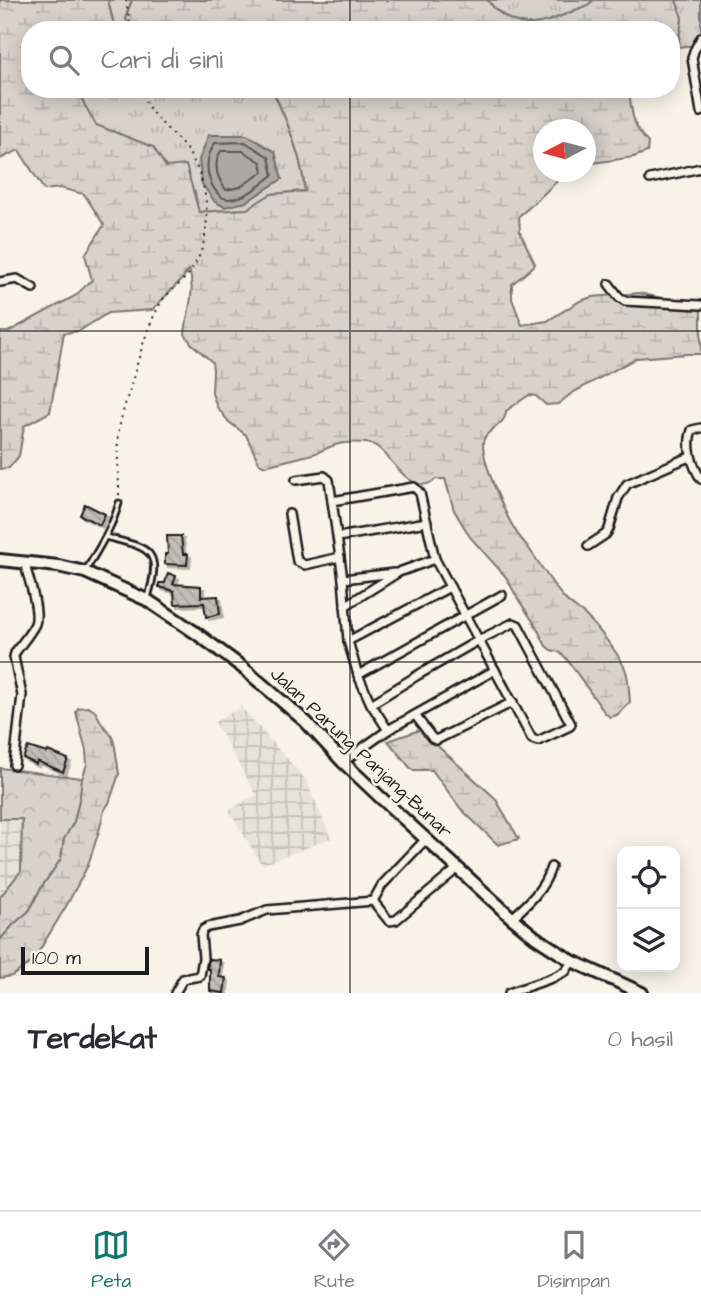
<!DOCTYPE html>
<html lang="id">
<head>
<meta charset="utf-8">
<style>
  :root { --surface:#fff; --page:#f7f7f7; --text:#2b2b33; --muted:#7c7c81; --line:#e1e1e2; --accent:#0f766e }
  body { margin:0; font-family:"Architects Daughter",sans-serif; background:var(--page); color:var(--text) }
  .controls { position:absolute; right:21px; bottom:21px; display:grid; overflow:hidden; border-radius:14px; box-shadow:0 4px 18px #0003 }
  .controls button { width:63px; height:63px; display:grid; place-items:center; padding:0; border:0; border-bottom:2px solid var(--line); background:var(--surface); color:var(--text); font:35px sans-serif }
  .compass { position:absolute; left:533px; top:119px; width:63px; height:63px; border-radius:50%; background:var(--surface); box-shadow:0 4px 18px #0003; rotate:264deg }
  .scale { position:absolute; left:21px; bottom:18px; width:128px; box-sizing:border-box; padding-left:7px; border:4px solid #1c1c1c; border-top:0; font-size:19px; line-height:24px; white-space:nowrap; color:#1c1c1c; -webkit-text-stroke:5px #f7f3e8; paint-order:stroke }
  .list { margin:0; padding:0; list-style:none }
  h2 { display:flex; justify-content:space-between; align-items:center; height:91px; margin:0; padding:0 28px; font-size:30px }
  h2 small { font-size:23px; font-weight:400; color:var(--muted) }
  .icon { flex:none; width:38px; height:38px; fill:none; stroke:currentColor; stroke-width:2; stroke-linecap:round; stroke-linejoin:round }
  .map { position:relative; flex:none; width:701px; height:993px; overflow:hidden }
  .search { position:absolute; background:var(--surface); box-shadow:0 4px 18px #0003; left:21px; right:21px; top:21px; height:77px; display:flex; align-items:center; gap:18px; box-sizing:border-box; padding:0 24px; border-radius:28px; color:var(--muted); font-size:26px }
  .sheet { height:217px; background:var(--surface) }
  nav { display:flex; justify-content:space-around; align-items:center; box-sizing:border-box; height:98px; border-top:2px solid var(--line); background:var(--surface); font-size:19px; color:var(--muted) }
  nav a { display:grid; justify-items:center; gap:4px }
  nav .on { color:var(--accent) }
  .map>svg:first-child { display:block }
  .industrial { fill:url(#industrial-grid) }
  .grass { fill:url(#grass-tufts); stroke:#7a7874; stroke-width:2 }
  .forest { fill:url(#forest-crowns); stroke:#7a7874; stroke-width:2 }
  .wetland { fill:url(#wetland-marsh); stroke:#7a7874; stroke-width:2 }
  .water { fill:#aca9a2; stroke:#72716c; stroke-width:2 }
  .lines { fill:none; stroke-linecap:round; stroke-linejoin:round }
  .shore { stroke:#565452; stroke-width:2 }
  .building { fill:url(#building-back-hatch); stroke:#1c1c1c; stroke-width:2; filter:url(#shadow) }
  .lane-casing { stroke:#1c1c1c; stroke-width:9 }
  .street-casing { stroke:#1c1c1c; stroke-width:12 }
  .primary-casing { stroke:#1c1c1c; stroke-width:16 }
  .path { stroke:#1c1c1c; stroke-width:2; stroke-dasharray:2 5; stroke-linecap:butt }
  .lane { stroke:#f7f3e8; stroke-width:3.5 }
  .street { stroke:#f7f3e8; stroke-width:7 }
  .primary { stroke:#f7f3e8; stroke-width:10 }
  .grid { fill:none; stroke:#1c1c1c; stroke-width:2; stroke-opacity:0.55 }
  .labels { text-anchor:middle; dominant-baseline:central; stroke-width:5; stroke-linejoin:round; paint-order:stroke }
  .street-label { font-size:19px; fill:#1c1c1c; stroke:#f7f3e8 }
</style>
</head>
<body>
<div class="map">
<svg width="701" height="993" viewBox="0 0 701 993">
  <defs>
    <pattern id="industrial-grid" width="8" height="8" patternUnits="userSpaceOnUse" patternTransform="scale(1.75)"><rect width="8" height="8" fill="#e6e3d9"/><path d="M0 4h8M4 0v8" fill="none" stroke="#c5c2ba"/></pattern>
    <pattern id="grass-tufts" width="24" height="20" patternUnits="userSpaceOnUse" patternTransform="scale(1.75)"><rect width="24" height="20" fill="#d7d3cb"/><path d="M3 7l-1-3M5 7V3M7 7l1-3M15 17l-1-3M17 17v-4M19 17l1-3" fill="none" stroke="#b8b5ae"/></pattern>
    <pattern id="forest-crowns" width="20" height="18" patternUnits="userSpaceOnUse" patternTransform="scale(1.75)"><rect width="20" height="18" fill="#d7d3cb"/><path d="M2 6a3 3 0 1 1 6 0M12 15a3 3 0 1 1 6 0" fill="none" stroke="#b8b5ae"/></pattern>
    <pattern id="wetland-marsh" width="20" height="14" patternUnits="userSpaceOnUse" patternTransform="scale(1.75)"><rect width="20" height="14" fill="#d7d3cb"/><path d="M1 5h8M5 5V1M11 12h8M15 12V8" fill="none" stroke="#b8b5ae"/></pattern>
    <pattern id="building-back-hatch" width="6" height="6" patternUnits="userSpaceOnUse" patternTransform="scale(1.75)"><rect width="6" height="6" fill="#c0beb5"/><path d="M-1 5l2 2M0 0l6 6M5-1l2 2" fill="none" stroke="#a4a39b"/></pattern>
    <filter id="shadow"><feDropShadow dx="3" dy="3" stdDeviation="0" flood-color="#0004"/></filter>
  </defs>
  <rect width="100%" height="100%" fill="#f7f3e8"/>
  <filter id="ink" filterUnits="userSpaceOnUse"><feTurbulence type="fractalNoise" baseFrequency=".0143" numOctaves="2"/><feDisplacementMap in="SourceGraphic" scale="14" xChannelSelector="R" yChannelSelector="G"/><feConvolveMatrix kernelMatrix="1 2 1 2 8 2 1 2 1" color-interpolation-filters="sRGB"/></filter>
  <g filter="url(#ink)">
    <!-- industrial -->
    <g class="industrial">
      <path d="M241 707 306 780 331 838 262 865 229 810 256 795 215 722Z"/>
      <path d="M0 819H22L21 871 0 897Z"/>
    </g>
    <!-- grass -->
    <g class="grass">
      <path d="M108 0H132L126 16 128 30H115Z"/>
      <path d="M487 0H594L588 5C547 21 521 41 487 0Z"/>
      <path d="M676 0H701V41L698 45 678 47 682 18Z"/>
      <path d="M78 89H272C287 121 302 156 305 191L271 194 247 209 198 212 195 192 166 167 153 147 96 125 76 91Z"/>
    </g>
    <!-- forest -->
    <path class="forest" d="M0 768 82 778 80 796 74 822 64 839 61 859 41 888 29 911 14 924 0 940V897L21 871 22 819H0Z"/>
    <!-- wetland -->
    <g class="wetland">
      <path d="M0 0H108L115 30H30V89H78L77 91 96 125 153 147 166 167 186 165 199 212 247 209 271 194 305 191C302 156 287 120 272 89H631L629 91C632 114 632 125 648 143L647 152 634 157 586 164V130H544V172H567C551 186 536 203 519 216L520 232 535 264C532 269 518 279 512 284V299L522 325 547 321 580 301 592 297 639 293 678 302 701 301V354H687L636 358 572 393 558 404 546 405 536 396 529 395 506 411C506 427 483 429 483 444 483 464 506 517 517 533 521 539 526 544 530 550 542 567 551 583 564 598 570 605 578 609 585 615 597 627 624 659 627 675 629 684 629 693 630 702L617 715 610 717 605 713 566 658 559 652 551 650 546 646 536 626 518 599 506 577 470 537 454 510 445 479H436C409 502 389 447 371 444 363 442 347 442 339 444 330 446 322 451 313 454 297 458 281 462 265 466L259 463 246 435 229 422 217 407 212 393 213 370 212 362 191 343 185 334C187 310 196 293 189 269L183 278 152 310 108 313 79 331 64 333 50 412 24 426 19 456 9 468 0 469V332H8L75 296 92 280 85 255 104 225 84 194 60 188 44 190 19 150 0 159Z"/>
      <path d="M132 0H487C521 41 547 21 588 5L594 0H676L682 18 678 47 671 55V30H128L126 16Z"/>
      <path d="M88 707 95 711 102 724 112 736 115 747 119 774 109 803 104 811 99 831 88 865 68 903 33 961 12 976 0 978V940L14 924 29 911 41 888 61 859 64 839 74 822 80 796 82 779 87 764 86 751 76 712 78 708Z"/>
      <path d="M420 730 495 798 519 839 498 845 461 809 432 770H412L388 741Z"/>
    </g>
    <!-- water -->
    <path class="water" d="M209 135H247L275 152 282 179 246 202 225 207 215 202 202 184 199 160Z"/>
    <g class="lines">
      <!-- shore -->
      <g class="shore">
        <path d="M245 142 269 157 273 175C261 185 245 199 228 199 222 199 219 195 215 190 205 175 205 158 215 143Z"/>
        <path d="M221 151H243L261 162 263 172 240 187 226 190C217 178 212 165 221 151Z"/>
      </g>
    </g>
    <!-- building -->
    <g class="building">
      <path d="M85 504 105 514 100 525 80 515Z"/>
      <path d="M167 536H181L183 554H188L187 565 165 564V554H168Z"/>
      <path d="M168 573 176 576 173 584 201 586V597L218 596 220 614 206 617 204 603 175 604 174 591 159 587V583H165Z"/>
      <path d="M28 747 47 753 48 751 68 759 63 772 37 761 36 764 23 758Z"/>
      <path d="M209 959 220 960 219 977 226 978 224 993 210 991V969H207Z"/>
    </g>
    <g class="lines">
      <!-- lane casing -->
      <g class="lane-casing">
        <g id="lane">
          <path d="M106 537C148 548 163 548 148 597"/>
          <path d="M86 570C99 548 112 528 119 503"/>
        </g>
      </g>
      <!-- street casing -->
      <g class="street-casing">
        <g id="street">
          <path d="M701 38 694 51 692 58 701 112"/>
          <path d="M650 179 701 168"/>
          <path d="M0 282 17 279 33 288"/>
          <path d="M609 284 619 297 625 301 701 305"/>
          <path d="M701 428 692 430C686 446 692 465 701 479"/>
          <path d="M296 480 324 476 329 480 332 501"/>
          <path d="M289 514 297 561 305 565 340 557"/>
          <path d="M338 537 427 522"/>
          <path d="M588 546 606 534 609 529 618 498 627 484 682 460 691 457"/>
          <path d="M343 579 394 573"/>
          <path d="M345 606 399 572 435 559"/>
          <path d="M348 641 450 587"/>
          <path d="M358 675 502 595"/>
          <path d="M371 704 418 675 479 640 513 623 518 625 571 724 570 726 538 741 532 739 435 559 420 493 414 487 332 501 343 579 348 641 358 675 371 704 388 730"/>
          <path d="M415 715 432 738 436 740 513 702"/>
          <path d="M343 762 388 730 495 670"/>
          <path d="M14 765 22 695 14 657 15 653C21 644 30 634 35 624 40 611 28 576 24 562"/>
          <path d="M373 901 389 921 396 920 458 868"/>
          <path d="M373 901 382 885 426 839"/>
          <path d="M512 918C529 903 544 889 551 867"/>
          <path d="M175 993 183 979 200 976 203 958 201 935 203 930 208 927 240 921 267 910 373 901"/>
          <path d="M509 993 552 978 566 971 572 961"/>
        </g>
      </g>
      <!-- primary casing -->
      <g class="primary-casing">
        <path id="primary" d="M0 560 58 566 85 572 147 600 196 633 242 667 306 722 343 762 380 797 512 918 535 937 572 961 642 993"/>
      </g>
      <!-- path -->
      <g class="path">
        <path d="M126 0 131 30"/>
        <path d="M119 495C119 476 117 456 118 437 120 419 126 402 131 385 139 358 146 329 160 304 165 294 175 289 182 281 203 261 209 231 206 202 204 184 197 163 185 148 169 127 148 117 141 89"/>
      </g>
      <!-- lane -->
      <use href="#lane" class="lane"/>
      <!-- street -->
      <use href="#street" class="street"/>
      <!-- primary -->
      <use href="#primary" class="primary"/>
    </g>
  </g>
  <!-- grid -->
  <path class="grid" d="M350 0V30M350 89V993M0 331H701M0 662H701"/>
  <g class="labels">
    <!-- street labels -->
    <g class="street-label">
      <text transform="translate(361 753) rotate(43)">Jalan Parung Panjang–Bunar</text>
    </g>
  </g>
</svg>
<div class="controls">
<button><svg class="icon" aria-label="locate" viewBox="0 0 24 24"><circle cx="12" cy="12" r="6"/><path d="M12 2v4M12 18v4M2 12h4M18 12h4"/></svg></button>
<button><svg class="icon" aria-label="layers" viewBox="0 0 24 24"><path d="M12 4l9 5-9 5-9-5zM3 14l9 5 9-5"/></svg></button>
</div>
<svg class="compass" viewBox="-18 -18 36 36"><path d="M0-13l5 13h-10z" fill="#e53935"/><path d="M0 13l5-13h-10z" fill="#7c7c81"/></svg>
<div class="scale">100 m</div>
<div class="search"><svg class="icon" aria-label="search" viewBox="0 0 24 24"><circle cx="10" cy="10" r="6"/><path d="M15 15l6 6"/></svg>Cari di sini</div>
</div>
<section class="sheet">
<h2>Terdekat<small>0 hasil</small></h2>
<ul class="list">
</ul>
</section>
<nav>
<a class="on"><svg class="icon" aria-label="map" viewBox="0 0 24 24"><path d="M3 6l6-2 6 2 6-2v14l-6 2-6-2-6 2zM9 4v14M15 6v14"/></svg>Peta</a>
<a><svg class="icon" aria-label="directions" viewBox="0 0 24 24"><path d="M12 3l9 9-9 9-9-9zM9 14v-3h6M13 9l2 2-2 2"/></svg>Rute</a>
<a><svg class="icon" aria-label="saved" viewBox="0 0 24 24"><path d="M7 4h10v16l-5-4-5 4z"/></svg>Disimpan</a>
</nav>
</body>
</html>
